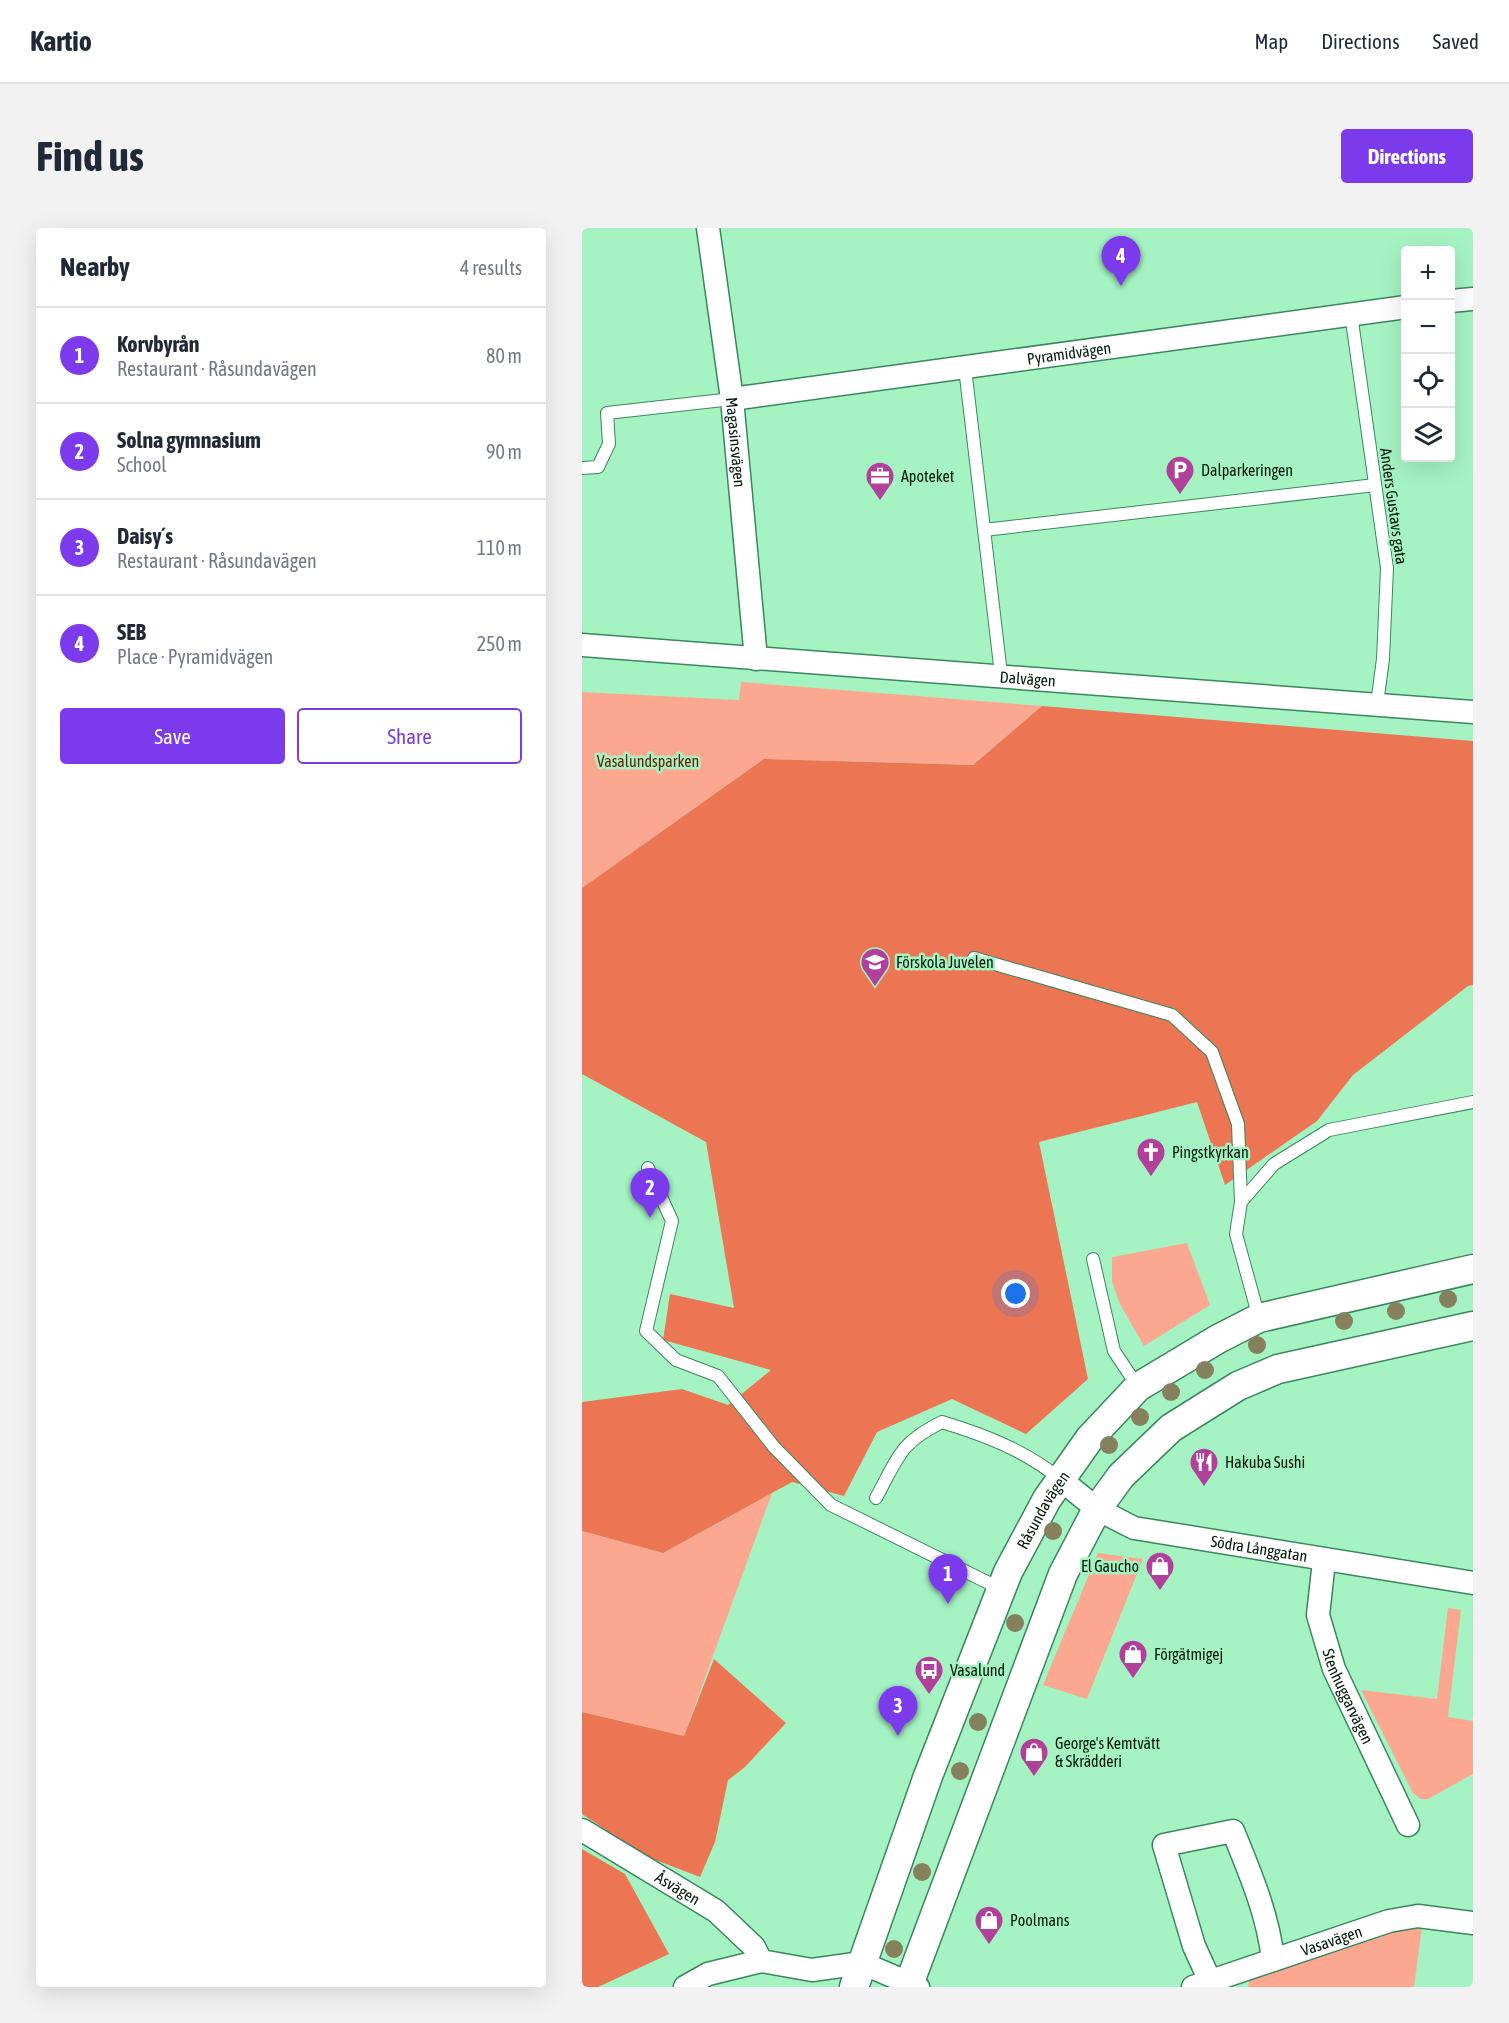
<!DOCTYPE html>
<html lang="en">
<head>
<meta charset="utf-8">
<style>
  :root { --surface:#fff; --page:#f2f2f3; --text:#1f2937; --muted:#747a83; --line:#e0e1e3; --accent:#7c3aed }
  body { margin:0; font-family:"Asap Condensed",sans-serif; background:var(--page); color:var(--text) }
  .controls { position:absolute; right:18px; top:18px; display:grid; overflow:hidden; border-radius:6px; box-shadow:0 6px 24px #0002 }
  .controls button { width:54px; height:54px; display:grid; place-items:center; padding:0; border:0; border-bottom:2px solid var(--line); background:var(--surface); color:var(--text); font:30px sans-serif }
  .you { position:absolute; left:434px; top:1066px; width:21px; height:21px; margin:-15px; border:4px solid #fff; border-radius:50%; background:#1a73e8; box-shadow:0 0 0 9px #1a73e833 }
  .badge { display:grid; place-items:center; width:39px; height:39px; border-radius:50%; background:var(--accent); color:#fff; font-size:20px; font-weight:700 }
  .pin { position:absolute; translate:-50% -50px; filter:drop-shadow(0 2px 3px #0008) }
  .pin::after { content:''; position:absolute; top:32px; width:21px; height:18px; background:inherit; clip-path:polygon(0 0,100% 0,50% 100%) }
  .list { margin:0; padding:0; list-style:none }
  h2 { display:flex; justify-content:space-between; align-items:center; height:78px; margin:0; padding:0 24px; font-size:26px }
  h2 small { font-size:20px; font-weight:400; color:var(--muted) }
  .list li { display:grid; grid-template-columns:39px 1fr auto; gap:18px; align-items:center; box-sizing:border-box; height:96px; padding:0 24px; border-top:2px solid var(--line) }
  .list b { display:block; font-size:22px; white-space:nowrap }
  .list p { margin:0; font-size:20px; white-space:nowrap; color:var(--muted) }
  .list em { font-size:20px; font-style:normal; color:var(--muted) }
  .actions { display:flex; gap:12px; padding:18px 24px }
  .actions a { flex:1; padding:14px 0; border:2px solid var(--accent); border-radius:6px; text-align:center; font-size:21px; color:var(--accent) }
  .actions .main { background:var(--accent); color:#fff }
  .icon { flex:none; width:33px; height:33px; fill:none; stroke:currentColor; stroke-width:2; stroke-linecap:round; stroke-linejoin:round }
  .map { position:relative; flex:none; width:891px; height:1759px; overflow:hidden; border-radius:6px }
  header { display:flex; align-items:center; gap:36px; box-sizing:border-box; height:84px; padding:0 30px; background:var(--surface); border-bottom:2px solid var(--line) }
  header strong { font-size:28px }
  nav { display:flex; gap:33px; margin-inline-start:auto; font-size:21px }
  .intro { display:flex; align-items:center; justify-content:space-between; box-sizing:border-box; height:144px; padding:0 36px }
  h1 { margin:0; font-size:42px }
  .button { padding:15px 27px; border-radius:6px; background:var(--accent); color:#fff; font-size:21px; font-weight:700 }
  main { display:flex; gap:36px; padding:0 36px }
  aside { flex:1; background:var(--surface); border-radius:6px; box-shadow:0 6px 24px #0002 }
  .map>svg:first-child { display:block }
  .green { fill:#fca890 }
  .forest { fill:#ec7554 }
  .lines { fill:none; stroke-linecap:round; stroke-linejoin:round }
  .service-casing { stroke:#39875c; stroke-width:14 }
  .minor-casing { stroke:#39875c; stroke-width:25 }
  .tertiary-casing { stroke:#39875c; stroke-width:31 }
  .service { stroke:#fff; stroke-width:12 }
  .minor { stroke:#fff; stroke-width:22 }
  .tertiary { stroke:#fff; stroke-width:28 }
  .tree { fill:#85805d }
  .labels { text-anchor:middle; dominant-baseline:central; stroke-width:5; stroke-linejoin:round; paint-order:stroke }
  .street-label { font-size:16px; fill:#001909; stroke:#a5f3c3 }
  .poi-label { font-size:16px; fill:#001909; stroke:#a5f3c3; text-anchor:start }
  .park-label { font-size:16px; fill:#6b210a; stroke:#a5f3c3 }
</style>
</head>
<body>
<header>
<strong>Kartio</strong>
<nav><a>Map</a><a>Directions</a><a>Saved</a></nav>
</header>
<div class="intro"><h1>Find us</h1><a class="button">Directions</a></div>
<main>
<aside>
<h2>Nearby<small>4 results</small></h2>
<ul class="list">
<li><span class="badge">1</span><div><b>Korvbyrån</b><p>Restaurant · Råsundavägen</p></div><em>80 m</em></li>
<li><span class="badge">2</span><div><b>Solna gymnasium</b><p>School</p></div><em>90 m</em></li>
<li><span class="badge">3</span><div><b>Daisy´s</b><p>Restaurant · Råsundavägen</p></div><em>110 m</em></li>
<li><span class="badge">4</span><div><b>SEB</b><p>Place · Pyramidvägen</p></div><em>250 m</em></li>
</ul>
<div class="actions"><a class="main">Save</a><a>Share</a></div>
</aside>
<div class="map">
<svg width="891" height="1759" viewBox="0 0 891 1759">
  <rect width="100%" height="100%" fill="#a5f3c3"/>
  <!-- green -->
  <g class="green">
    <path d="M159 454 460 478 391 537 182 531 0 660V464L157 472Z"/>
    <path d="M605 1015 628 1077 562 1118 538 1076 530 1054V1029Z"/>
    <path d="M190 1265 102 1508 0 1484V1303L81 1325Z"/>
    <path d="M516 1325 561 1331 505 1471 461 1457Z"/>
    <path d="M866 1380 879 1382 866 1489 891 1493V1546L846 1571H839L831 1565 779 1462 855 1471Z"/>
    <path d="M821 1696 840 1699 832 1759H666L668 1748Z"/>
  </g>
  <!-- forest -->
  <g class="forest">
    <path d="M460 478 891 513V757L886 758 771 847 735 893 643 957 615 874 457 914 506 1151 444 1206 370 1171 295 1204 262 1268 210 1254 81 1325 0 1303V1174L100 1161 146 1177 189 1142 81 1112 88 1066 152 1080 124 914 0 846V660L182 531 391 537Z"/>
    <path d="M132 1431 204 1495 163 1539 146 1552 133 1614 118 1649 63 1628 0 1586V1484L102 1508Z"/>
    <path d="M0 1621 43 1646 87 1726 16 1759H0Z"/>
  </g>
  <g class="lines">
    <!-- service casing -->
    <g class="service-casing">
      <g id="service">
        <path d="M769 86 805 340 801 431 795 476"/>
        <path d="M383 140 419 446"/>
        <path d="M0 240 16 239 27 216 25 185 150 171"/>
        <path d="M402 302 793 257"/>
        <path d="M392 730 590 787 630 824 656 896 659 974"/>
        <path d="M66 940 90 993 64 1103 94 1132 136 1148 192 1219 249 1277 419 1361"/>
        <path d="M511 1031 532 1123 556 1159"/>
        <path d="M677 1090 654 1006 659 974 692 936 747 902 891 874"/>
        <path d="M294 1270C316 1230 317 1215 360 1194 403 1207 444 1223 478 1251"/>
      </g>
    </g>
    <!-- minor casing -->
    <g class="minor-casing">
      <g id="minor">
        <path id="s1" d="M126 0 150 171 174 431"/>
        <path d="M868 73 891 71"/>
        <path id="s2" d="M150 171 824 79"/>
        <path id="s3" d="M0 417 891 484"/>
        <path id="s4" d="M478 1251 515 1281 552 1300 891 1355"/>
        <path id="s5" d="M742 1333 736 1387 752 1441 826 1597"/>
        <path id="s6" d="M0 1602 134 1683 172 1719 179 1733"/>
        <path d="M628 1753 612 1718 582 1617 651 1603C668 1645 686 1686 691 1732"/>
        <path d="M103 1759 126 1746 179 1733 230 1742 280 1735 336 1759"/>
        <path id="s7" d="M611 1759 807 1693 836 1688 891 1695"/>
      </g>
    </g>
    <!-- tertiary casing -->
    <g class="tertiary-casing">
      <g id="tertiary">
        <path id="s8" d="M272 1759 346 1548 426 1344 465 1271 508 1210 556 1159 636 1111 677 1090 891 1041"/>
        <path d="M326 1759 481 1346 515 1281 539 1248 589 1200 656 1158 696 1141 891 1098"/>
      </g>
    </g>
    <!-- service -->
    <use href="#service" class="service"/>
    <!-- minor -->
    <use href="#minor" class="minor"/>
    <!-- tertiary -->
    <use href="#tertiary" class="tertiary"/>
  </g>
  <!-- trees -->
  <g class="tree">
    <circle cx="866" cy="1071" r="9"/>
    <circle cx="814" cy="1083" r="9"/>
    <circle cx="762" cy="1093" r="9"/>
    <circle cx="675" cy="1117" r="9"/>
    <circle cx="623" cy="1142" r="9"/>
    <circle cx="589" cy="1164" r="9"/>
    <circle cx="558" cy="1189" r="9"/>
    <circle cx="527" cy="1217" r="9"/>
    <circle cx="471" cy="1303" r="9"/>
    <circle cx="433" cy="1395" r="9"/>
    <circle cx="396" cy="1494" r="9"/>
    <circle cx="378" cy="1543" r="9"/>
    <circle cx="340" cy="1644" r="9"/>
    <circle cx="312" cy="1721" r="9"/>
  </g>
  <!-- icons -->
  <defs>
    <g id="parking-pin" transform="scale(1.5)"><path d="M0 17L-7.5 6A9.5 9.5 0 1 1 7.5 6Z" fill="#b1409b" stroke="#a5f3c3"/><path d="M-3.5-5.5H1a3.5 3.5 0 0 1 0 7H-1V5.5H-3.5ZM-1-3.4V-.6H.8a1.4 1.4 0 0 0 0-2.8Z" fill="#fff"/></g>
    <g id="office-pin" transform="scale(1.5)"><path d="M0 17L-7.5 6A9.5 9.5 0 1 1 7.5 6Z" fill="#b1409b" stroke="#a5f3c3"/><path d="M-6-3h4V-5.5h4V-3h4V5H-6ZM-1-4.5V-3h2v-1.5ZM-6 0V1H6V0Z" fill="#fff"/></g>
    <g id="school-pin" transform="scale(1.5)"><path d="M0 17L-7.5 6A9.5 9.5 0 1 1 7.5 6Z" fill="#b1409b" stroke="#a5f3c3"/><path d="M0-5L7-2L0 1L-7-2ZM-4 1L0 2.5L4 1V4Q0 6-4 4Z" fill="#fff"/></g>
    <g id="church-pin" transform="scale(1.5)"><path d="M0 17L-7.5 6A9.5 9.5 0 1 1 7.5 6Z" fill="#b1409b" stroke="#a5f3c3"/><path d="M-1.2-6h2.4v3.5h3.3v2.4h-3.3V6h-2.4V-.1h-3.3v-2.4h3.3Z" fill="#fff"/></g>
    <g id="restaurant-pin" transform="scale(1.5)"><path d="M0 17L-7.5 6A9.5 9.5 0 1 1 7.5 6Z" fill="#b1409b" stroke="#a5f3c3"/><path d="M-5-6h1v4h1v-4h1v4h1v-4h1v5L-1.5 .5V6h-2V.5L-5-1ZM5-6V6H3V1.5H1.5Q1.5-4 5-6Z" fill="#fff"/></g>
    <g id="shop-pin" transform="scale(1.5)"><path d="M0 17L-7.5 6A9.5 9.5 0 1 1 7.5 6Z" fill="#b1409b" stroke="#a5f3c3"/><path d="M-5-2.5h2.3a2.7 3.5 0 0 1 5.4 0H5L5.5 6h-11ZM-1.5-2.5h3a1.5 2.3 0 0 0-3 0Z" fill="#fff"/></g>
    <g id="bus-pin" transform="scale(1.5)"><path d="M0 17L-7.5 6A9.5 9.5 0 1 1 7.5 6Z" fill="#b1409b" stroke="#a5f3c3"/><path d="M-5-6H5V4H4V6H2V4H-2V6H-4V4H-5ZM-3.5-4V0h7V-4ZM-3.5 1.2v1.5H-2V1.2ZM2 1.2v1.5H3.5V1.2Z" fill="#fff"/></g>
  </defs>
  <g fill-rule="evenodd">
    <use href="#parking-pin" x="598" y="242"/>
    <use href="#office-pin" x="298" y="248"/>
    <use href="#school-pin" x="293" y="734"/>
    <use href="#church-pin" x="569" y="924"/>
    <use href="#restaurant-pin" x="622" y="1234"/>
    <use href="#shop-pin" x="578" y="1338"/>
    <use href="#shop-pin" x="551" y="1426"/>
    <use href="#bus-pin" x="347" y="1442"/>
    <use href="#shop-pin" x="452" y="1524"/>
    <use href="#shop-pin" x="407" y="1692"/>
  </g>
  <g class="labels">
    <!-- street labels -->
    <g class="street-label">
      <text stroke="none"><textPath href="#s2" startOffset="340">Pyramidvägen</textPath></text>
      <text stroke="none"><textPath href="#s1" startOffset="216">Magasinsvägen</textPath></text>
      <text transform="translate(812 278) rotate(82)">Anders Gustavs gata</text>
      <text stroke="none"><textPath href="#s3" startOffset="447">Dalvägen</textPath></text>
      <text stroke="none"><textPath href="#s8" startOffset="514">Råsundavägen</textPath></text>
      <text stroke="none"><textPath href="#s4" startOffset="216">Södra Långgatan</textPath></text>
      <text stroke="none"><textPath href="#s5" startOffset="141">Stenhuggarvägen</textPath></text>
      <text stroke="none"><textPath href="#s6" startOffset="112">Åsvägen</textPath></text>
      <text stroke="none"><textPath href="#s7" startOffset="146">Vasavägen</textPath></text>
    </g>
    <!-- poi labels -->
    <g class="poi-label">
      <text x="619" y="242">Dalparkeringen</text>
      <text x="319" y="248">Apoteket</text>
      <text x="314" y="734">Förskola Juvelen</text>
      <text x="590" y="924">Pingstkyrkan</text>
      <text x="643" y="1234">Hakuba Sushi</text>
      <text x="557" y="1338" text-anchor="end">El Gaucho</text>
      <text x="572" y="1426">Förgätmigej</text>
      <text x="368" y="1442">Vasalund</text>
      <text x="473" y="1515">George's Kemtvätt<tspan x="473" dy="18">&amp; Skrädderi</tspan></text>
      <text x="428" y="1692">Poolmans</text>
    </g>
    <!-- park labels -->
    <g class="park-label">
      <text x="66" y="533">Vasalundsparken</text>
    </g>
  </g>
</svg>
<div class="controls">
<button>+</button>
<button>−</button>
<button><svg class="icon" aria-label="locate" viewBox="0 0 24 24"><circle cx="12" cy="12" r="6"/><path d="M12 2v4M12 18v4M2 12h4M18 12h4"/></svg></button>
<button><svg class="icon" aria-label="layers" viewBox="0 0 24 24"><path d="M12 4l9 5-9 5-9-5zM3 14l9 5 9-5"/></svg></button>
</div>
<div class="you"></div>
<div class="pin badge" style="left:366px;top:1376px">1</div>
<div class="pin badge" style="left:68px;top:990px">2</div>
<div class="pin badge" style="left:316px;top:1508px">3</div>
<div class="pin badge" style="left:539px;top:58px">4</div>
</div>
</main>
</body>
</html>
